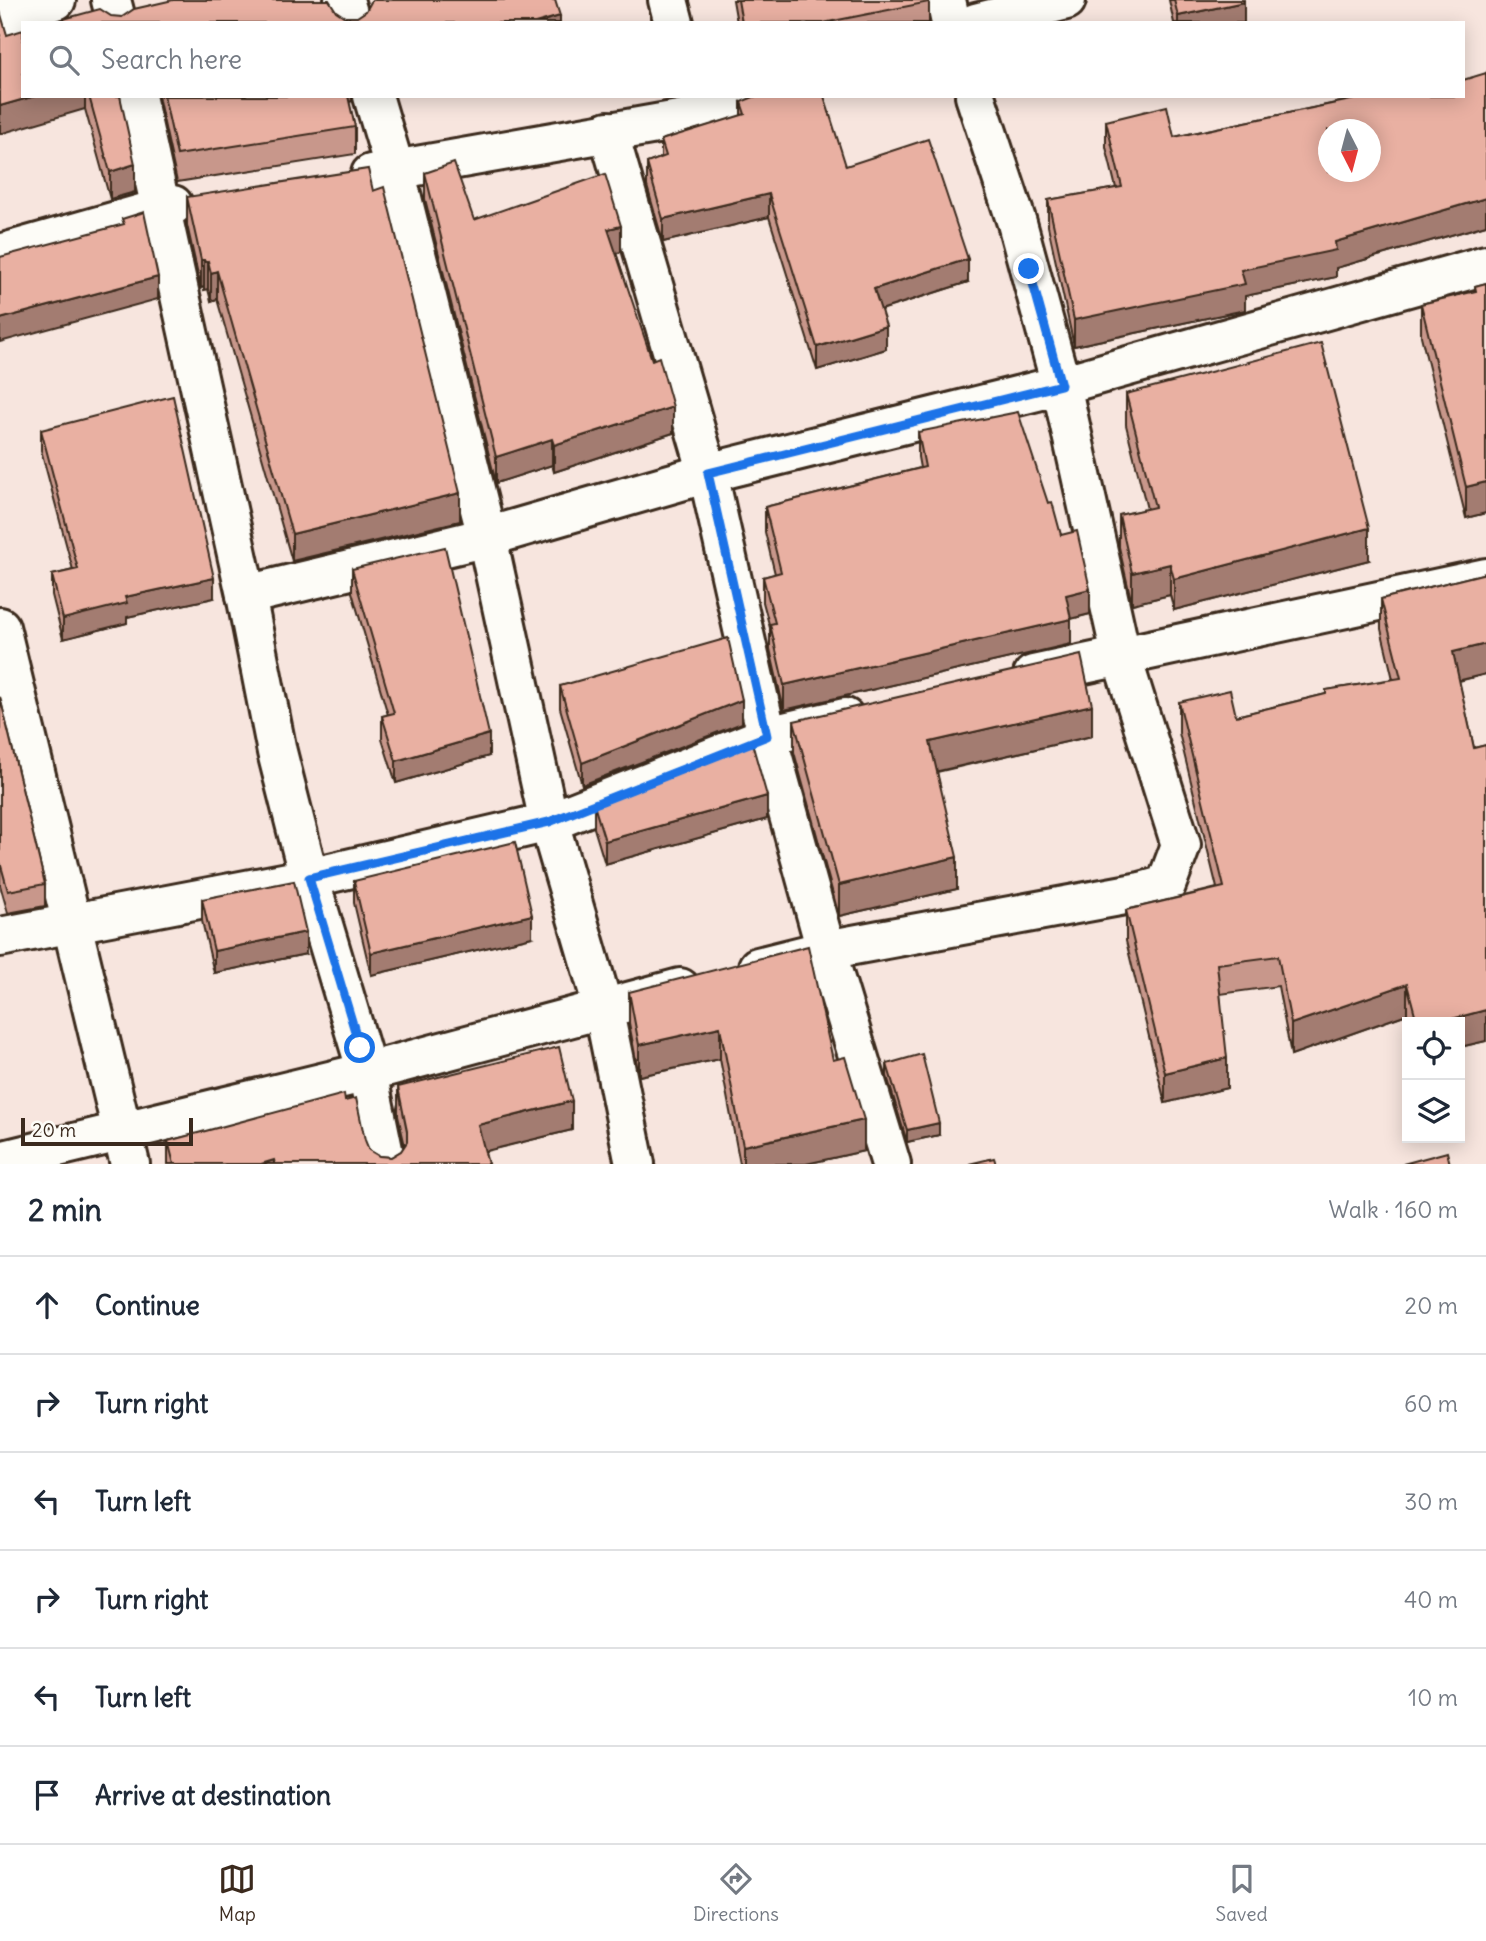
<!DOCTYPE html>
<html lang="en">
<head>
<meta charset="utf-8">
<style>
  :root { --surface:#fff; --page:#f6f6f7; --text:#1f2937; --muted:#747a83; --line:#e0e1e3; --accent:#3b2a1e }
  body { margin:0; font-family:Delius,sans-serif; background:var(--page); color:var(--text) }
  .controls { position:absolute; right:21px; bottom:21px; display:grid; overflow:hidden; border-radius:0px; box-shadow:0 4px 18px #0003 }
  .controls button { width:63px; height:63px; display:grid; place-items:center; padding:0; border:0; border-bottom:2px solid var(--line); background:var(--surface); color:var(--text); font:35px sans-serif }
  .compass { position:absolute; left:1318px; top:119px; width:63px; height:63px; border-radius:50%; background:var(--surface); box-shadow:0 4px 18px #0003; rotate:174deg }
  .scale { position:absolute; left:21px; bottom:18px; width:172px; box-sizing:border-box; padding-left:7px; border:4px solid #3b2a1e; border-top:0; font-size:19px; line-height:24px; white-space:nowrap; color:#3b2a1e; -webkit-text-stroke:5px #fdfcf7; paint-order:stroke }
  .stop { position:absolute; width:21px; height:21px; margin:-16px; border:5px solid #1a73e8; border-radius:50%; background:#fff }
  .stop.end { background:#1a73e8; border-color:#fff; box-shadow:0 2px 7px #0008 }
  .list { margin:0; padding:0; list-style:none }
  h2 { display:flex; justify-content:space-between; align-items:center; height:91px; margin:0; padding:0 28px; font-size:30px }
  h2 small { font-size:23px; font-weight:400; color:var(--muted) }
  .list li { display:grid; grid-template-columns:46px 1fr auto; gap:21px; align-items:center; box-sizing:border-box; height:98px; padding:0 28px; border-top:2px solid var(--line) }
  .list b { display:block; font-size:26px; white-space:nowrap }
  .list em { font-size:23px; font-style:normal; color:var(--muted) }
  .icon { flex:none; width:38px; height:38px; fill:none; stroke:currentColor; stroke-width:2; stroke-linecap:round; stroke-linejoin:round }
  .map { position:relative; flex:none; width:1486px; height:1164px; overflow:hidden }
  .search { position:absolute; background:var(--surface); box-shadow:0 4px 18px #0003; left:21px; right:21px; top:21px; height:77px; display:flex; align-items:center; gap:18px; box-sizing:border-box; padding:0 24px; border-radius:0px; color:var(--muted); font-size:26px }
  .sheet { height:679px; background:var(--surface) }
  nav { display:flex; justify-content:space-around; align-items:center; box-sizing:border-box; height:98px; border-top:2px solid var(--line); background:var(--surface); font-size:19px; color:var(--muted) }
  nav a { display:grid; justify-items:center; gap:4px }
  nav .on { color:var(--accent) }
  .map>svg:first-child { display:block }
  .lines { fill:none; stroke-linecap:round; stroke-linejoin:round }
  .minor-casing { stroke:#3b2a1e; stroke-width:44 }
  .minor { stroke:#fdfcf7; stroke-width:38 }
  .wall { fill:#c8978b; stroke:#3b2a1e; stroke-width:2 }
  .shaded-wall { fill:#a37b71; stroke:#3b2a1e; stroke-width:2 }
  .building { fill:#e9b0a2; stroke:#3b2a1e; stroke-width:2; fill-rule:evenodd }
  .route { stroke:#1a73e8; stroke-width:9 }
</style>
</head>
<body>
<div class="map">
<svg width="1486" height="1164" viewBox="0 0 1486 1164">
  <rect width="100%" height="100%" fill="#f7e5de"/>
  <filter id="ink" filterUnits="userSpaceOnUse"><feTurbulence type="fractalNoise" baseFrequency=".0143" numOctaves="2"/><feDisplacementMap in="SourceGraphic" scale="14" xChannelSelector="R" yChannelSelector="G"/><feConvolveMatrix kernelMatrix="1 2 1 2 8 2 1 2 1" color-interpolation-filters="sRGB"/></filter>
  <g filter="url(#ink)">
    <g class="lines">
      <!-- minor casing -->
      <g class="minor-casing">
        <g id="minor">
          <path d="M111 0 117 23"/>
          <path d="M344 0 351 23"/>
          <path d="M668 0 674 23"/>
          <path d="M946 0 951 23"/>
          <path d="M0 17 56 0"/>
          <path d="M976 23 1066 0"/>
          <path d="M136 96 246 595 277 752 309 878 367 1072 386 1164"/>
          <path d="M373 96 395 170 487 537 549 822 603 1007 635 1164"/>
          <path d="M608 131 708 473 767 736 826 950 891 1164"/>
          <path d="M371 174 696 117 756 96"/>
          <path d="M0 254 173 205"/>
          <path d="M246 595 487 537 708 473 1061 385 1486 265"/>
          <path d="M0 627 130 1164"/>
          <path d="M1033 675 1486 578"/>
          <path d="M0 937 309 878 549 822 767 736 845 718"/>
          <path d="M758 967 826 950 1141 892 1166 885 1181 845 1121 655 1061 385 1017 223 975 96"/>
          <path d="M0 1161 367 1072 680 988"/>
        </g>
      </g>
      <!-- minor -->
      <use href="#minor" class="minor"/>
    </g>
    <!-- wall -->
    <g class="wall">
      <path d="M733 0H929V23H737Z"/>
      <path d="M1169 0H1244V23H1174Z"/>
      <path d="M1486 73V225L1336 268V277L1245 296V310L1074 346 1048 226V200L1116 188 1106 147V121L1174 137 1364 97 1363 96H1463Z"/>
      <path d="M23 96H120L135 192 110 199 85 109Z"/>
      <path d="M158 96H352V101L349 102 355 127V154L177 182Z"/>
      <path d="M741 102 846 166 968 282 881 310 886 349 817 370 769 217 663 242 647 186V163L661 158V140L741 116Z"/>
      <path d="M425 173 474 220 621 252 616 253 673 433 554 472 552 465 496 483 425 199Z"/>
      <path d="M187 197 460 521 292 561 217 299 211 301 208 289 204 290V287L201 288 187 225Z"/>
      <path d="M1486 283V513L1466 518 1421 336V304L1475 291V286Z"/>
      <path d="M1126 394 1369 560 1174 610 1170 595 1132 604 1119 547V515L1147 509 1126 425Z"/>
      <path d="M41 430 214 598 127 617V623L63 639 52 595V575L73 570 41 450Z"/>
      <path d="M918 432 1048 503 1061 535 1090 614 1071 619V644L784 710 770 649V628L763 602V577L775 574 765 532V507L920 468 918 457Z"/>
      <path d="M352 569 489 756 396 783 382 739V716L388 715 352 592Z"/>
      <path d="M1486 573V674L1459 681 1474 748 1486 745V1041L1460 1047V1022H1409L1407 1014 1291 1055 1278 986 1220 994 1227 1088 1165 1103 1126 941V910L1217 888 1179 733V702L1236 716 1326 694V690L1393 679 1381 629V599Z"/>
      <path d="M560 686 742 723 582 785 560 708Z"/>
      <path d="M0 697 45 884V906L8 913 0 885Z"/>
      <path d="M794 721 1092 736 937 772 957 889 839 916 794 752Z"/>
      <path d="M594 805 767 819 605 864 594 828Z"/>
      <path d="M354 881 532 937 371 975 354 903Z"/>
      <path d="M202 899 306 954 214 973 202 921Z"/>
      <path d="M629 992 833 1060 864 1151 806 1164H740L720 1059 639 1076 629 1023Z"/>
      <path d="M887 1064 939 1135 907 1142 887 1076Z"/>
      <path d="M398 1087 572 1130 484 1151 488 1164H168V1141L345 1101 369 1150 379 1156 391 1157 401 1151 405 1146 398 1116Z"/>
    </g>
    <!-- shaded-wall -->
    <g class="shaded-wall">
      <path d="M1244 2V23H1178V16Z"/>
      <path d="M560 16V23H535Z"/>
      <path d="M35 96H85V109L0 134V106Z"/>
      <path d="M343 96H352V101L343 104Z"/>
      <path d="M135 164V192L110 199V172Z"/>
      <path d="M769 194V217L663 242V219Z"/>
      <path d="M1486 198V225L1336 268V277L1245 296V310L1074 346V320L1335 242Z"/>
      <path d="M621 226V252L608 255V229Z"/>
      <path d="M968 259V282L874 312V289Z"/>
      <path d="M201 260H204V287L201 288Z"/>
      <path d="M208 261V289L204 290V262Z"/>
      <path d="M217 271V299L211 301V273Z"/>
      <path d="M158 277V299L0 342V319Z"/>
      <path d="M886 326V349L817 370V347Z"/>
      <path d="M673 407V433L554 472V445Z"/>
      <path d="M552 439V465L496 483V457Z"/>
      <path d="M1486 482V513L1466 518V487Z"/>
      <path d="M460 493V521L292 561V534Z"/>
      <path d="M1369 528V560L1174 610V579Z"/>
      <path d="M1170 564V595L1132 604V573Z"/>
      <path d="M214 578V598L127 617V623L63 639V619L125 597Z"/>
      <path d="M1090 589V614L1066 620V595Z"/>
      <path d="M1071 619V644L784 710V685Z"/>
      <path d="M1486 644V674L1453 682V652Z"/>
      <path d="M742 700V723L582 785V763Z"/>
      <path d="M1092 705V736L930 773V742Z"/>
      <path d="M489 734V756L396 783V761Z"/>
      <path d="M767 796V819L605 864V841Z"/>
      <path d="M957 857V889L839 916V885Z"/>
      <path d="M532 915V937L371 975V953Z"/>
      <path d="M306 932V954L214 973V951Z"/>
      <path d="M1407 984V1014L1291 1055V1024Z"/>
      <path d="M1486 1010V1041L1460 1047V1022H1440Z"/>
      <path d="M720 1027V1059L639 1076V1045Z"/>
      <path d="M1227 1058V1088L1165 1103V1073Z"/>
      <path d="M572 1101V1130L478 1153V1125Z"/>
      <path d="M864 1120V1151L806 1164H743V1146Z"/>
      <path d="M939 1123V1135L907 1142V1130Z"/>
      <path d="M274 1160V1164H261Z"/>
    </g>
    <!-- building -->
    <g class="building">
      <path d="M173 0H329L336 11 345 17H357L366 11 372 0H555L560 16 535 23H49L100 9 111 16 122 17 134 9Z"/>
      <path d="M738 0H929V2L823 23H742Z"/>
      <path d="M1174 0H1244V2L1178 16Z"/>
      <path d="M0 11 7 35 23 30V96H35L0 106Z"/>
      <path d="M1486 73V198L1335 242 1336 250 1241 270 1245 284 1074 320 1048 200 1122 187 1106 121 1167 106 1174 137 1370 96H1463V80ZM1328 130H1370V172H1328Z"/>
      <path d="M89 96H120L135 164 110 172Z"/>
      <path d="M164 96H348L355 127 177 155Z"/>
      <path d="M756 96H824L846 166 928 139 968 259 874 289 886 326 817 347 769 194 663 219 647 163 666 156 661 140 745 114 741 102Z"/>
      <path d="M454 163 474 220 605 174 621 226 608 229 652 360 659 357 673 407 554 445 552 439 496 457 425 173Z"/>
      <path d="M368 169 373 191 384 187 460 493 292 534 217 271 211 273 208 261 204 262V260H201L187 197Z"/>
      <path d="M144 212 158 277 0 319V257L124 224 122 219Z"/>
      <path d="M1486 283V482L1466 487 1421 304 1476 291 1475 286Z"/>
      <path d="M1321 343 1369 528 1174 579 1170 564 1132 573 1119 515 1155 507 1126 394Z"/>
      <path d="M173 396 214 578 125 597 127 603 63 619 52 575 78 569 41 430Z"/>
      <path d="M1018 412 1048 503 1052 502 1061 535 1077 531 1090 589 1066 595 1071 619 784 685 770 624 775 623 763 577 781 572 765 507 925 467 918 432Z"/>
      <path d="M445 547 489 734 396 761 382 716 394 713 352 569Z"/>
      <path d="M1486 573V644L1453 652 1474 748 1486 745V1010L1440 1022H1417L1407 984 1291 1024 1278 956 1217 964 1227 1058 1165 1073 1126 910 1224 887 1179 702 1230 690 1236 716 1326 694V690L1401 678 1381 599Z"/>
      <path d="M728 638 742 700 582 763 560 686Z"/>
      <path d="M1081 655 1092 705 930 742 957 857 839 885 794 721Z"/>
      <path d="M0 697 45 884 8 891 0 862Z"/>
      <path d="M752 743 767 796 605 841 594 805Z"/>
      <path d="M515 842 532 915 371 953 354 881Z"/>
      <path d="M294 881 306 932 214 951 202 899Z"/>
      <path d="M808 946 833 1060 845 1057 864 1120 743 1146 720 1027 639 1045 629 992Z"/>
      <path d="M559 1047 572 1101 478 1125 488 1164H275L274 1160 261 1164H174L168 1141 344 1094 345 1101 356 1098 365 1140 369 1150 379 1156 391 1157 401 1151 407 1142V1131L398 1087Z"/>
      <path d="M922 1054 939 1123 907 1130 887 1064Z"/>
      <path d="M1447 1152 1450 1164H1403Z"/>
      <path d="M994 1158 996 1164H969Z"/>
    </g>
  </g>
  <g class="lines" filter="url(#ink)">
    <!-- route -->
    <path class="route" d="M360 1048 309 878 549 822 767 736 708 473 1061 385 1029 269"/>
  </g>
</svg>
<div class="controls">
<button><svg class="icon" aria-label="locate" viewBox="0 0 24 24"><circle cx="12" cy="12" r="6"/><path d="M12 2v4M12 18v4M2 12h4M18 12h4"/></svg></button>
<button><svg class="icon" aria-label="layers" viewBox="0 0 24 24"><path d="M12 4l9 5-9 5-9-5zM3 14l9 5 9-5"/></svg></button>
</div>
<svg class="compass" viewBox="-18 -18 36 36"><path d="M0-13l5 13h-10z" fill="#e53935"/><path d="M0 13l5-13h-10z" fill="#747a83"/></svg>
<div class="scale">20 m</div>
<div class="stop" style="left:360px;top:1048px"></div>
<div class="stop end" style="left:1029px;top:269px"></div>
<div class="search"><svg class="icon" aria-label="search" viewBox="0 0 24 24"><circle cx="10" cy="10" r="6"/><path d="M15 15l6 6"/></svg>Search here</div>
</div>
<section class="sheet">
<h2>2 min<small>Walk · 160 m</small></h2>
<ul class="list">
<li><svg class="icon" aria-label="ahead" viewBox="0 0 24 24"><path d="M12 20V5M6 11l6-6 6 6"/></svg><div><b>Continue</b></div><em>20 m</em></li>
<li><svg class="icon" aria-label="right" viewBox="0 0 24 24"><path d="M7 20v-9h11M14 6l5 5-5 5"/></svg><div><b>Turn right</b></div><em>60 m</em></li>
<li><svg class="icon" aria-label="left" viewBox="0 0 24 24"><path d="M17 20v-9H6M10 6l-5 5 5 5"/></svg><div><b>Turn left</b></div><em>30 m</em></li>
<li><svg class="icon" aria-label="right" viewBox="0 0 24 24"><path d="M7 20v-9h11M14 6l5 5-5 5"/></svg><div><b>Turn right</b></div><em>40 m</em></li>
<li><svg class="icon" aria-label="left" viewBox="0 0 24 24"><path d="M17 20v-9H6M10 6l-5 5 5 5"/></svg><div><b>Turn left</b></div><em>10 m</em></li>
<li><svg class="icon" aria-label="arrive" viewBox="0 0 24 24"><path d="M6 21V4h12l-3 4 3 4H6"/></svg><div><b>Arrive at destination</b></div></li>
</ul>
</section>
<nav>
<a class="on"><svg class="icon" aria-label="map" viewBox="0 0 24 24"><path d="M3 6l6-2 6 2 6-2v14l-6 2-6-2-6 2zM9 4v14M15 6v14"/></svg>Map</a>
<a><svg class="icon" aria-label="directions" viewBox="0 0 24 24"><path d="M12 3l9 9-9 9-9-9zM9 14v-3h6M13 9l2 2-2 2"/></svg>Directions</a>
<a><svg class="icon" aria-label="saved" viewBox="0 0 24 24"><path d="M7 4h10v16l-5-4-5 4z"/></svg>Saved</a>
</nav>
</body>
</html>
